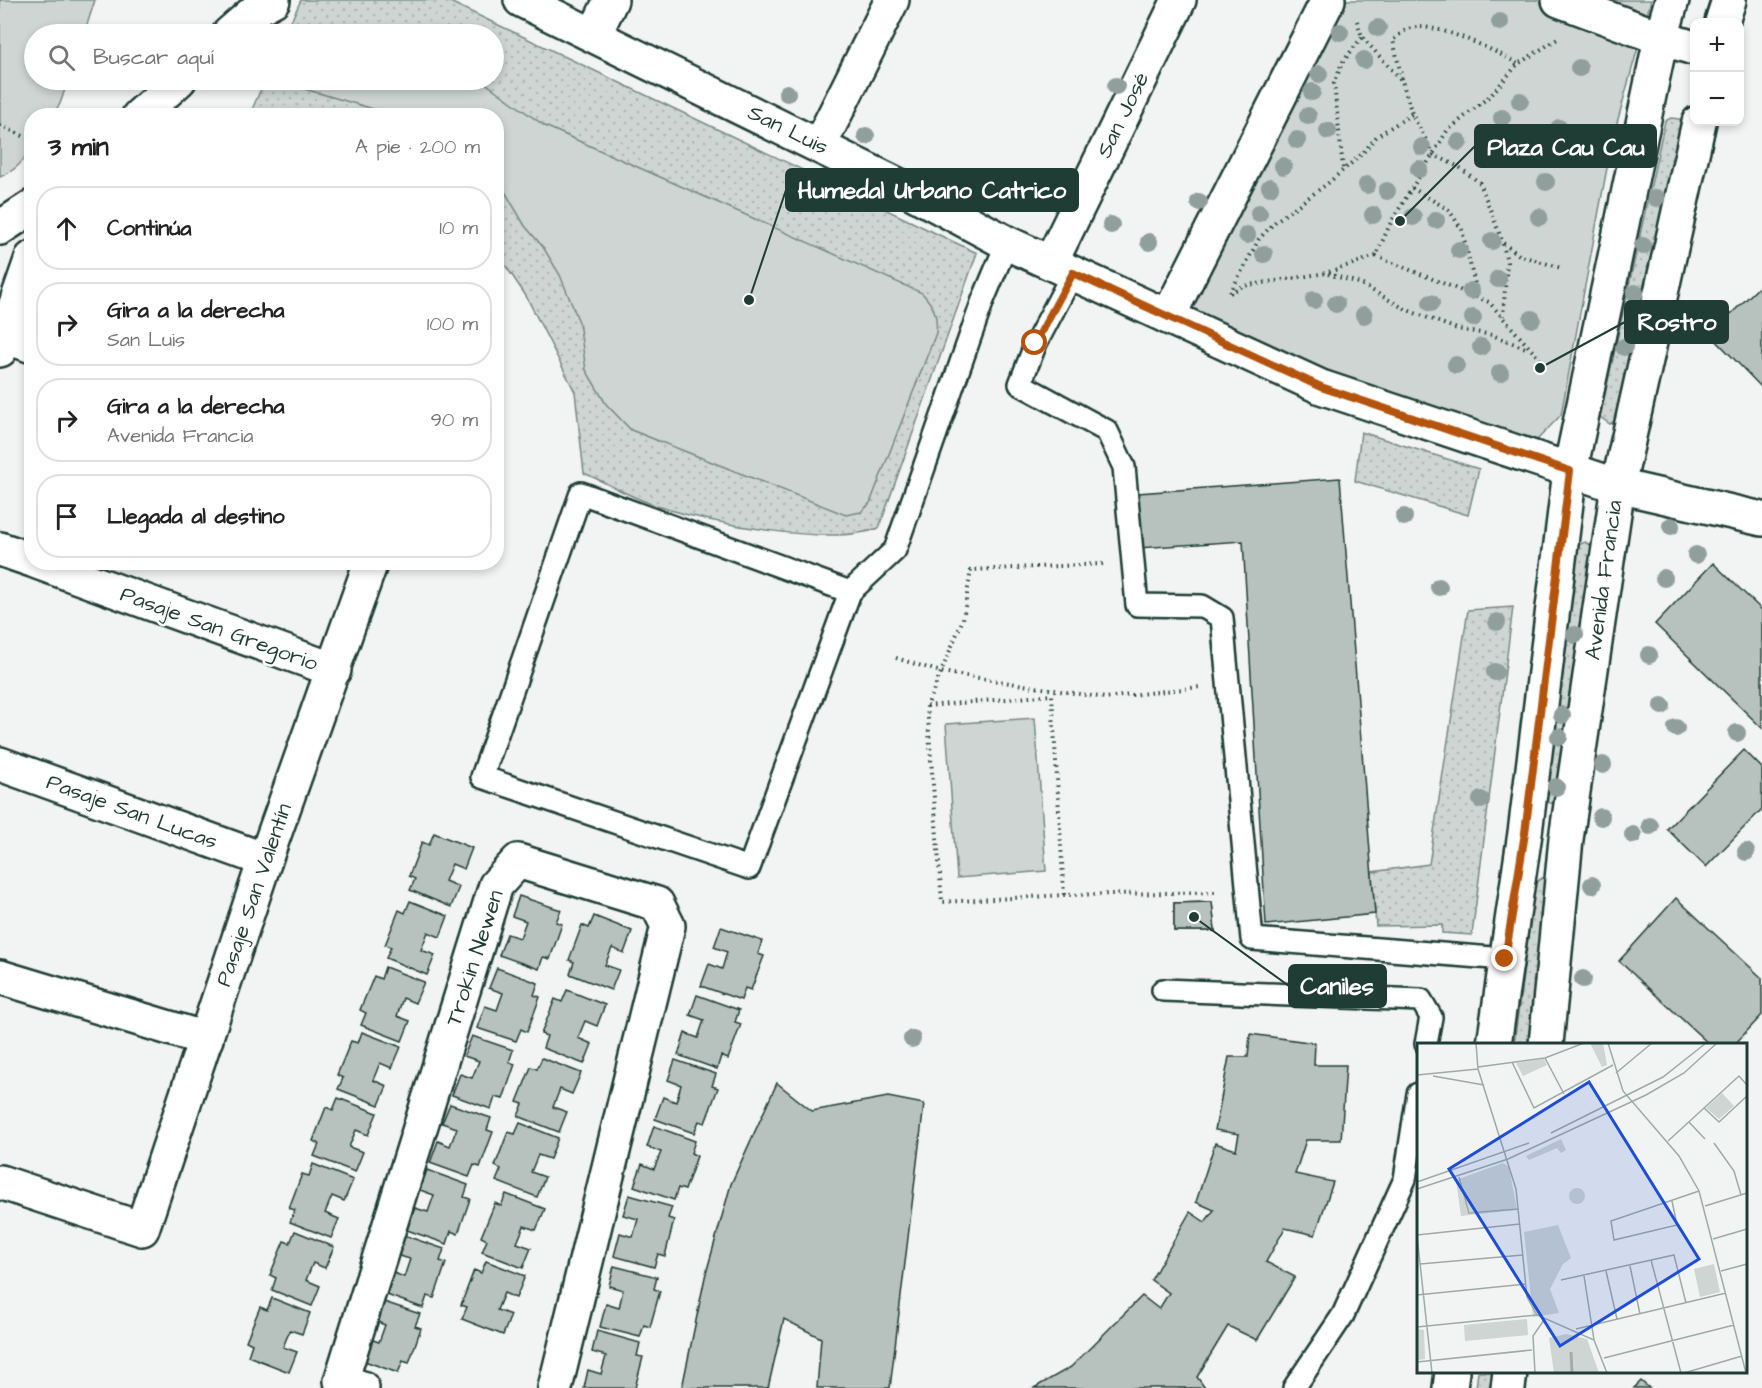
<!DOCTYPE html>
<html lang="es">
<head>
<meta charset="utf-8">
<style>
  :root { --surface:#fff; --page:#f6f6f6; --text:#222; --muted:#767676; --line:#e0e0e0 }
  body { margin:0; font-family:"Architects Daughter",sans-serif; background:var(--page); color:var(--text) }
  .controls { position:absolute; right:18px; top:18px; display:grid; overflow:hidden; border-radius:12px; box-shadow:0 3px 9px #0003 }
  .controls button { width:54px; height:54px; display:grid; place-items:center; padding:0; border:0; border-bottom:2px solid var(--line); background:var(--surface); color:var(--text); font:30px sans-serif }
  .stop { position:absolute; width:18px; height:18px; margin:-14px; border:4px solid #b45309; border-radius:50%; background:#fff }
  .stop.end { background:#b45309; border-color:#fff; box-shadow:0 2px 6px #0008 }
  .list { margin:0; padding:0; list-style:none }
  h2 { display:flex; justify-content:space-between; align-items:center; height:78px; margin:0; padding:0 24px; font-size:26px }
  h2 small { font-size:20px; font-weight:400; color:var(--muted) }
  .list li { display:grid; grid-template-columns:39px 1fr auto; gap:18px; align-items:center; box-sizing:border-box; height:84px; margin:0 12px 12px; padding:0 12px; border:2px solid var(--line); border-radius:24px }
  .list b { display:block; font-size:22px; white-space:nowrap }
  .list p { margin:0; font-size:20px; white-space:nowrap; color:var(--muted) }
  .list em { font-size:20px; font-style:normal; color:var(--muted) }
  .icon { flex:none; width:33px; height:33px; fill:none; stroke:currentColor; stroke-width:2; stroke-linecap:round; stroke-linejoin:round }
  .map { position:relative; flex:none; width:1762px; height:1388px; overflow:hidden }
  .search { position:absolute; background:var(--surface); box-shadow:0 3px 9px #0003; left:24px; top:24px; width:480px; height:66px; display:flex; align-items:center; gap:15px; box-sizing:border-box; padding:0 21px; border-radius:33px; color:var(--muted); font-size:22px }
  .panel { position:absolute; background:var(--surface); box-shadow:0 3px 9px #0003; left:24px; top:108px; width:480px; height:462px; border-radius:24px }
  .map>svg:first-child { display:block }
  .grass { fill:url(#grass-dots); stroke:#768984; stroke-width:1.5 }
  .green { fill:#ced5d3; stroke:#768984; stroke-width:1.5 }
  .building { fill:#b7c1bd; stroke:#1f3d34; stroke-width:1.5 }
  .lines { fill:none; stroke-linecap:round; stroke-linejoin:round }
  .lane-casing { stroke:#1f3d34; stroke-width:26 }
  .street-casing { stroke:#1f3d34; stroke-width:38 }
  .secondary-casing { stroke:#1f3d34; stroke-width:38 }
  .primary-casing { stroke:#1f3d34; stroke-width:38 }
  .path { stroke:#1f3d34; stroke-width:4; stroke-dasharray:1.5 4.5; stroke-linecap:butt }
  .lane { stroke:#fff; stroke-width:21 }
  .street { stroke:#fff; stroke-width:33 }
  .secondary { stroke:#fff; stroke-width:33 }
  .primary { stroke:#fff; stroke-width:33 }
  .tree { fill:#919f9c }
  .route { stroke:#b45309; stroke-width:8 }
  .labels { text-anchor:middle; dominant-baseline:central; stroke-width:5; stroke-linejoin:round; paint-order:stroke }
  .street-label { font-size:22px; fill:#1f3d34; stroke:#fff }
  .inset-river { fill:none; stroke:#a1adaa; stroke-width:3 }
  .inset-road { fill:none; stroke:#9eaaa7; stroke-width:1.5 }
  .view { fill:#1d4ed8; fill-opacity:0.15; stroke:#1d4ed8; stroke-width:3 }
  .inset-edge { fill:none; stroke:#1f3d34; stroke-width:3 }
  .leader { fill:none; stroke:#1f3d34; stroke-width:2 }
  .callout-dot { fill:#1f3d34; stroke:#fff; stroke-width:2 }
  .callout { fill:#1f3d34; stroke:#1f3d34; stroke-width:2 }
  .callout-label { font-size:24px; text-anchor:middle; font-weight:bold; fill:#fff }
</style>
</head>
<body>
<div class="map">
<svg width="1762" height="1388" viewBox="0 0 1762 1388">
  <defs>
    <pattern id="grass-dots" width="8" height="8" patternUnits="userSpaceOnUse" patternTransform="scale(1.5)"><rect width="8" height="8" fill="#ced5d3"/><path d="M2 2h.1M6 6h.1" fill="none" stroke="#b0b8b6" stroke-width="1.8" stroke-linecap="round"/></pattern>
  </defs>
  <rect width="100%" height="100%" fill="#f2f3f3"/>
  <filter id="ink" filterUnits="userSpaceOnUse"><feTurbulence type="fractalNoise" baseFrequency=".0167" numOctaves="2"/><feDisplacementMap in="SourceGraphic" scale="12" xChannelSelector="R" yChannelSelector="G"/><feConvolveMatrix kernelMatrix="1 2 1 2 8 2 1 2 1" color-interpolation-filters="sRGB"/></filter>
  <g filter="url(#ink)">
    <!-- grass -->
    <g class="grass">
      <path d="M301 0H446L977 253 879 528C830 547 711 523 660 507 634 499 609 484 584 473L575 392 526 296 497 253 496 116H249L265 80H494V34H285Z"/>
      <path d="M1671 118 1679 119 1685 123 1621 418 1610 424 1600 417 1665 121Z"/>
      <path d="M1361 432 1479 469 1468 515 1355 481Z"/>
      <path d="M1585 542 1597 549 1563 807 1544 801 1576 546Z"/>
      <path d="M1513 607 1472 935 1442 933V925L1376 926 1372 872 1429 864 1468 610Z"/>
      <path d="M1542 878 1551 880 1540 1044H1514L1535 883Z"/>
      <path d="M1478 1372H1497L1495 1388H1476Z"/>
    </g>
    <!-- green -->
    <g class="green">
      <path d="M0 0H95L84 34H34V80H68L60 104 52 115 32 116C32 145 30 164 0 177Z"/>
      <path d="M1309 0H1651L1612 141 1561 415 1537 440 1511 437 1333 380 1165 301Z"/>
      <path d="M319 25 355 34H358H295L308 27Z"/>
      <path d="M285 80H481L545 126 922 293C934 306 938 315 936 333L870 503 861 512 846 515 631 430 606 404 586 370 579 322 560 275 543 247 525 226 497 178 496 116 394 115 291 85Z"/>
      <path d="M1035 718 1046 871 957 878 946 724Z"/>
    </g>
    <!-- building -->
    <g class="building">
      <path d="M1762 284V388L1710 334Z"/>
      <path d="M1340 478 1375 914 1266 925 1243 541 1138 548V493Z"/>
      <path d="M1713 563 1762 610V728L1655 624Z"/>
      <path d="M1744 750 1762 768V809L1706 867 1667 829Z"/>
      <path d="M434 833 472 848 464 869 452 864 445 881 459 887 451 907 410 890 415 879 409 876 422 842 429 845Z"/>
      <path d="M519 896 561 910 556 922 562 924 550 959 543 957 539 969 499 955 507 934 520 938 526 921 512 916Z"/>
      <path d="M1676 898 1762 978V1015L1735 1044H1709L1619 961Z"/>
      <path d="M410 901 448 916 440 937 428 932 421 950 435 955 427 975 386 958 391 947 385 945 399 910 405 913Z"/>
      <path d="M1212 902 1215 931H1174V903Z"/>
      <path d="M1212 902 1215 931H1174V903Z"/>
      <path d="M594 916 632 931 624 953 612 948 605 965 619 970 611 990 570 974 574 962 569 960 582 925 589 928Z"/>
      <path d="M721 927 762 941 758 954 764 956 751 990 745 988 741 1000 701 986 709 964 722 969 727 952 714 947Z"/>
      <path d="M385 967 424 982 415 1003 403 998 397 1016 410 1021 402 1041 361 1025 366 1013 360 1010 374 976 381 979Z"/>
      <path d="M497 968 538 983 534 995 540 997 527 1032 521 1029 516 1041 477 1028 485 1006 497 1010 503 993 489 988Z"/>
      <path d="M567 990 605 1005 597 1026 585 1021 578 1038 592 1044 584 1064 543 1048 547 1036 541 1034 555 999 562 1002Z"/>
      <path d="M697 995 739 1010 735 1022 741 1024 728 1059 721 1056 717 1069 678 1055 685 1033 698 1038 704 1020 690 1015Z"/>
      <path d="M362 1032 401 1047 392 1068 380 1063 373 1080 387 1086 379 1105 338 1089 343 1078 337 1075 351 1041 358 1043Z"/>
      <path d="M1250 1034 1315 1043 1314 1065H1346L1341 1140H1306L1295 1174 1333 1182 1315 1235 1285 1228 1266 1262 1295 1277 1257 1340 1228 1326 1197 1377 1205 1388H1034L1071 1367 1142 1296 1159 1309 1169 1293 1151 1280 1190 1212 1205 1222 1214 1210 1196 1202 1215 1143 1236 1150 1239 1134 1215 1130 1229 1057H1248Z"/>
      <path d="M472 1036 513 1050 509 1062 515 1064 503 1099 495 1097 491 1109 452 1095 460 1074 472 1078 479 1061 464 1056Z"/>
      <path d="M542 1058 581 1073 572 1094 560 1089 553 1107 567 1112 559 1132 518 1116 523 1104 517 1102 531 1067 537 1069Z"/>
      <path d="M675 1060 716 1074 712 1086 718 1088 705 1123 699 1121 694 1133 655 1119 663 1097 676 1102 681 1085 668 1080Z"/>
      <path d="M777 1083 812 1111 888 1097 924 1104 890 1388H817L821 1338 784 1319 768 1388H682L705 1277 731 1184Z"/>
      <path d="M338 1098 377 1113 368 1135 356 1130 349 1147 363 1152 355 1172 314 1156 319 1144 313 1141 326 1107 333 1110Z"/>
      <path d="M450 1104 491 1118 487 1130 493 1132 480 1167 474 1165 469 1177 430 1163 438 1141 450 1146 457 1128 442 1123Z"/>
      <path d="M520 1123 558 1138 550 1159 538 1155 531 1172 545 1177 537 1197 496 1181 501 1169 495 1166 508 1132 515 1134Z"/>
      <path d="M654 1126 695 1141 691 1153 697 1156 685 1190 678 1188 674 1200 634 1186 642 1164 654 1169 661 1152 647 1147Z"/>
      <path d="M313 1164 353 1180 344 1201 332 1196 325 1213 339 1219 331 1238 290 1222 295 1210 289 1208 302 1174 309 1176Z"/>
      <path d="M427 1170 468 1185 464 1197 470 1199 458 1234 451 1231 447 1244 407 1230 415 1208 428 1212 434 1195 420 1190Z"/>
      <path d="M506 1194 545 1209 536 1230 524 1226 517 1243 531 1248 523 1268 482 1252 487 1240 481 1237 495 1203 501 1206Z"/>
      <path d="M629 1195 672 1207 668 1218 674 1220 665 1256 658 1254 654 1267 614 1256 620 1233 633 1237 638 1219 623 1215Z"/>
      <path d="M295 1231 334 1247 325 1268 313 1263 306 1280 320 1286 312 1306 272 1290 276 1278 270 1275 284 1241 290 1243Z"/>
      <path d="M403 1235 444 1249 440 1261 446 1263 434 1298 427 1296 423 1308 384 1294 391 1272 404 1277 410 1259 396 1255Z"/>
      <path d="M486 1261 525 1276 516 1298 504 1293 497 1310 511 1315 503 1335 462 1319 467 1307 461 1305 474 1270 481 1273Z"/>
      <path d="M614 1266 657 1277 654 1289 660 1291 650 1327 644 1325 640 1337 600 1327 606 1304 619 1308 623 1290 609 1286Z"/>
      <path d="M272 1298 310 1313 302 1334 290 1330 283 1347 297 1352 289 1372 248 1356 252 1344 246 1341 260 1307 267 1310Z"/>
      <path d="M378 1300 420 1314 415 1326 421 1328 409 1363 403 1361 398 1373 359 1359 367 1338 379 1342 385 1325 372 1320Z"/>
      <path d="M597 1331 640 1343 637 1356 643 1357 635 1388H584L588 1370 601 1374 606 1356 592 1352Z"/>
      <path d="M1641 1381 1649 1388H1634Z"/>
    </g>
    <g class="lines">
      <!-- lane casing -->
      <g class="lane-casing">
        <g id="lane">
          <path d="M1073 273 1036 343 1020 384 1107 431 1124 467 1137 605 1202 606 1222 618 1252 939 1505 959"/>
          <path d="M850 592 581 493 482 777 749 868 850 592 895 550 983 300 1007 243"/>
          <path d="M1163 990 1421 1000 1431 1017 1426 1044"/>
          <path d="M1294 1388 1343 1315 1405 1179 1418 1094"/>
        </g>
      </g>
      <!-- street casing -->
      <g class="street-casing">
        <g id="street">
          <path d="M1559 0 1661 38"/>
          <path d="M594 35 611 0"/>
          <path d="M819 146 892 0"/>
          <path d="M1051 262 1179 0"/>
          <path d="M1168 317 1328 0"/>
          <path d="M5 336 32 346"/>
          <path d="M0 549 32 560"/>
          <path d="M37 562 334 670"/>
          <path d="M0 764 265 860"/>
          <path d="M0 977 206 1039"/>
          <path d="M0 1182 142 1229 265 860 371 562"/>
          <path d="M362 1388 341 1381 496 885 518 861 657 904 668 926 555 1388"/>
        </g>
      </g>
      <!-- secondary casing -->
      <g class="secondary-casing">
        <g id="secondary">
          <path d="M521 0 908 190 1007 243 1321 387 1618 486 1762 519"/>
          <path d="M229 34 260 7 273 0"/>
          <path d="M139 116 179 80"/>
          <path d="M0 228 32 207"/>
          <path d="M0 350 32 258"/>
        </g>
      </g>
      <!-- primary casing -->
      <g class="primary-casing">
        <g id="primary">
          <path d="M1722 22 1729 0"/>
          <path d="M1661 38 1694 48"/>
          <path d="M1494 1044 1525 833 1570 471 1661 38 1672 0"/>
          <path d="M1546 1044 1566 839 1618 486 1699 122"/>
          <path d="M1450 1388 1452 1372"/>
          <path d="M1508 1388 1510 1372"/>
        </g>
      </g>
      <!-- path -->
      <g class="path">
        <path d="M1357 21 1362 37 1402 81 1412 114 1434 155 1459 167 1480 183 1503 243 1519 255 1561 268"/>
        <path d="M1402 79 1393 40C1397 37 1403 31 1408 29 1432 19 1496 51 1518 64"/>
        <path d="M0 125 32 140"/>
        <path d="M1343 168 1334 84 1342 63 1362 37"/>
        <path d="M1412 188 1449 210 1462 230 1478 297"/>
        <path d="M1503 244 1507 262 1503 316"/>
        <path d="M1376 256 1489 302 1543 363"/>
        <path d="M1328 274 1359 283 1407 310 1457 329 1492 335 1528 349"/>
        <path d="M1230 293 1243 286 1326 273 1376 256 1391 222 1447 131 1491 95 1518 64 1559 38"/>
        <path d="M1230 293 1259 239 1276 221 1327 184 1362 154 1377 136 1412 114"/>
        <path d="M1103 564 971 570 963 619 927 706 942 902 1064 895 1219 892"/>
        <path d="M896 658 941 672 1105 698 1200 687"/>
        <path d="M927 706 1052 695 1064 895"/>
      </g>
      <!-- lane -->
      <use href="#lane" class="lane"/>
      <!-- street -->
      <use href="#street" class="street"/>
      <!-- secondary -->
      <use href="#secondary" class="secondary"/>
      <!-- primary -->
      <use href="#primary" class="primary"/>
    </g>
    <!-- trees -->
    <g class="tree">
      <circle cx="1500" cy="22" r="9"/>
      <circle cx="1378" cy="28" r="9"/>
      <circle cx="1340" cy="32" r="9"/>
      <circle cx="1364" cy="60" r="9"/>
      <circle cx="1579" cy="68" r="9"/>
      <circle cx="1319" cy="74" r="9"/>
      <circle cx="1116" cy="86" r="9"/>
      <circle cx="1312" cy="92" r="9"/>
      <circle cx="787" cy="93" r="9"/>
      <circle cx="1520" cy="101" r="9"/>
      <circle cx="1308" cy="116" r="9"/>
      <circle cx="1502" cy="118" r="9"/>
      <circle cx="1559" cy="128" r="9"/>
      <circle cx="1328" cy="131" r="9"/>
      <circle cx="866" cy="136" r="9"/>
      <circle cx="1297" cy="140" r="9"/>
      <circle cx="1459" cy="142" r="9"/>
      <circle cx="1422" cy="147" r="9"/>
      <circle cx="1283" cy="166" r="9"/>
      <circle cx="1419" cy="169" r="9"/>
      <circle cx="1546" cy="182" r="9"/>
      <circle cx="1367" cy="185" r="9"/>
      <circle cx="1270" cy="187" r="9"/>
      <circle cx="1387" cy="191" r="9"/>
      <circle cx="1656" cy="198" r="9"/>
      <circle cx="1199" cy="202" r="9"/>
      <circle cx="1259" cy="213" r="9"/>
      <circle cx="1373" cy="215" r="9"/>
      <circle cx="1413" cy="217" r="9"/>
      <circle cx="1539" cy="217" r="9"/>
      <circle cx="1436" cy="220" r="9"/>
      <circle cx="1111" cy="225" r="9"/>
      <circle cx="1247" cy="235" r="9"/>
      <circle cx="1492" cy="241" r="9"/>
      <circle cx="1149" cy="242" r="9"/>
      <circle cx="1643" cy="246" r="9"/>
      <circle cx="1459" cy="250" r="9"/>
      <circle cx="1264" cy="254" r="9"/>
      <circle cx="1498" cy="279" r="9"/>
      <circle cx="1471" cy="291" r="9"/>
      <circle cx="1635" cy="293" r="9"/>
      <circle cx="1314" cy="300" r="9"/>
      <circle cx="1431" cy="303" r="9"/>
      <circle cx="1336" cy="304" r="9"/>
      <circle cx="1364" cy="315" r="9"/>
      <circle cx="1473" cy="318" r="9"/>
      <circle cx="1532" cy="319" r="9"/>
      <circle cx="1481" cy="347" r="9"/>
      <circle cx="1624" cy="347" r="9"/>
      <circle cx="1456" cy="365" r="9"/>
      <circle cx="1500" cy="373" r="9"/>
      <circle cx="1404" cy="517" r="9"/>
      <circle cx="1671" cy="526" r="9"/>
      <circle cx="1696" cy="555" r="9"/>
      <circle cx="1664" cy="578" r="9"/>
      <circle cx="1439" cy="587" r="9"/>
      <circle cx="1497" cy="622" r="9"/>
      <circle cx="1575" cy="635" r="9"/>
      <circle cx="1649" cy="655" r="9"/>
      <circle cx="1495" cy="672" r="9"/>
      <circle cx="1662" cy="706" r="9"/>
      <circle cx="1562" cy="715" r="9"/>
      <circle cx="1676" cy="728" r="9"/>
      <circle cx="1737" cy="733" r="9"/>
      <circle cx="1559" cy="737" r="9"/>
      <circle cx="1603" cy="765" r="9"/>
      <circle cx="1556" cy="787" r="9"/>
      <circle cx="1481" cy="800" r="9"/>
      <circle cx="1601" cy="817" r="9"/>
      <circle cx="1650" cy="826" r="9"/>
      <circle cx="1633" cy="835" r="9"/>
      <circle cx="1746" cy="852" r="9"/>
      <circle cx="1592" cy="885" r="9"/>
      <circle cx="1583" cy="979" r="9"/>
      <circle cx="912" cy="1039" r="9"/>
    </g>
  </g>
  <g class="lines" filter="url(#ink)">
    <!-- route -->
    <path class="route" d="M1035 343 1073 273 1321 387 1570 471 1525 833 1505 959"/>
  </g>
  <g class="labels">
    <!-- street labels -->
    <g class="street-label">
      <text transform="translate(1123 115) rotate(-64)">San José</text>
      <text transform="translate(788 130) rotate(26)">San Luis</text>
      <text transform="translate(1604 580) rotate(-82)">Avenida Francia</text>
      <text transform="translate(219 629) rotate(20)">Pasaje San Gregorio</text>
      <text transform="translate(132 812) rotate(20)">Pasaje San Lucas</text>
      <text transform="translate(254 895) rotate(-71)">Pasaje San Valentín</text>
      <text transform="translate(475 958) rotate(-72)">Trokin Newen</text>
    </g>
  </g>
  <!-- overview -->
  <g transform="translate(1417 1043)">
    <rect width="330" height="330" fill="#f2f3f3"/>
    <path d="M144 96 149 107 144 110 140 105 112 117 109 113ZM141 182 154 215 146 221 133 246 142 270 116 274 107 189ZM0 286 7 287 8 316 0 317Z" fill="#ced5d3"/>
    <path d="M173 0H186L190 22 185 24ZM127 16 130 22 106 33 99 20ZM305 50 317 63 302 76 289 65ZM86 120 92 124 100 167 44 173 39 137ZM152 153a8 8 0 1 1 16 0a8 8 0 1 1-16 0ZM140 184 146 213 129 242 133 269 128 271 120 253 114 192ZM297 221 303 249 283 254 277 226ZM110 276 111 292 48 298 47 282ZM149 291 170 296 182 330H137L132 295Z" fill="#ced5d3"/>
    <path class="inset-river" d="M154 309 155 330"/>
    <path class="inset-road" d="M59 0 61 26 99 146 110 254 120 272 177 297 190 330M191 0 206 48 262 113 282 148 329 330M128 15 147 51M95 19 117 65 196 22M61 24 128 15 167 0M199 30 235 0M0 32 61 26M16 33 67 42M287 65 302 79 330 53M272 79 288 96M134 90 246 34 289 0M251 98 322 33 330 42M297 100 317 128 324 152M42 134 52 170 101 166M0 139 112 100M0 146 91 116 229 52 267 30 300 0M255 158 260 182 197 197 194 178 282 148M288 163 330 150M0 192 103 181M0 193 15 330M296 196 330 186M234 217 264 330M3 221 106 212M213 223 223 271M189 228 200 276M304 228 330 221M167 233 177 297M144 237 257 212 269 260M0 252 109 241M0 284 120 272M159 286 309 250M187 315 317 282M0 319 115 307M118 330 116 293 127 277M267 330 325 313"/>
    <path class="view" d="M172 39 282 216 143 303 32 126Z"/>
    <rect width="330" height="330" class="inset-edge"/>
  </g>
  <!-- callouts -->
  <path class="leader" d="M1400 221L1475 146M749 300L786 190M1540 368L1625 322M1194 917L1289 986"/>
  <g class="callout-dot">
    <circle cx="1400" cy="221" r="6"/>
    <circle cx="749" cy="300" r="6"/>
    <circle cx="1540" cy="368" r="6"/>
    <circle cx="1194" cy="917" r="6"/>
  </g>
  <g class="callout">
    <rect x="1475" y="125" width="181" height="42" rx="6"/>
    <rect x="786" y="169" width="292" height="42" rx="6"/>
    <rect x="1625" y="301" width="103" height="42" rx="6"/>
    <rect x="1289" y="965" width="97" height="42" rx="6"/>
  </g>
  <g class="callout-label">
    <text x="1566" y="155">Plaza Cau Cau</text>
    <text x="932" y="198">Humedal Urbano Catrico</text>
    <text x="1677" y="330">Rostro</text>
    <text x="1337" y="994">Caniles</text>
  </g>
</svg>
<div class="controls">
<button>+</button>
<button>−</button>
</div>
<div class="stop" style="left:1035px;top:343px"></div>
<div class="stop end" style="left:1505px;top:959px"></div>
<div class="search"><svg class="icon" aria-label="search" viewBox="0 0 24 24"><circle cx="10" cy="10" r="6"/><path d="M15 15l6 6"/></svg>Buscar aquí</div>
<section class="panel">
<h2>3 min<small>A pie · 200 m</small></h2>
<ul class="list">
<li><svg class="icon" aria-label="ahead" viewBox="0 0 24 24"><path d="M12 20V5M6 11l6-6 6 6"/></svg><div><b>Continúa</b></div><em>10 m</em></li>
<li><svg class="icon" aria-label="right" viewBox="0 0 24 24"><path d="M7 20v-9h11M14 6l5 5-5 5"/></svg><div><b>Gira a la derecha</b><p>San Luis</p></div><em>100 m</em></li>
<li><svg class="icon" aria-label="right" viewBox="0 0 24 24"><path d="M7 20v-9h11M14 6l5 5-5 5"/></svg><div><b>Gira a la derecha</b><p>Avenida Francia</p></div><em>90 m</em></li>
<li><svg class="icon" aria-label="arrive" viewBox="0 0 24 24"><path d="M6 21V4h12l-3 4 3 4H6"/></svg><div><b>Llegada al destino</b></div></li>
</ul>
</section>
</div>
</body>
</html>
